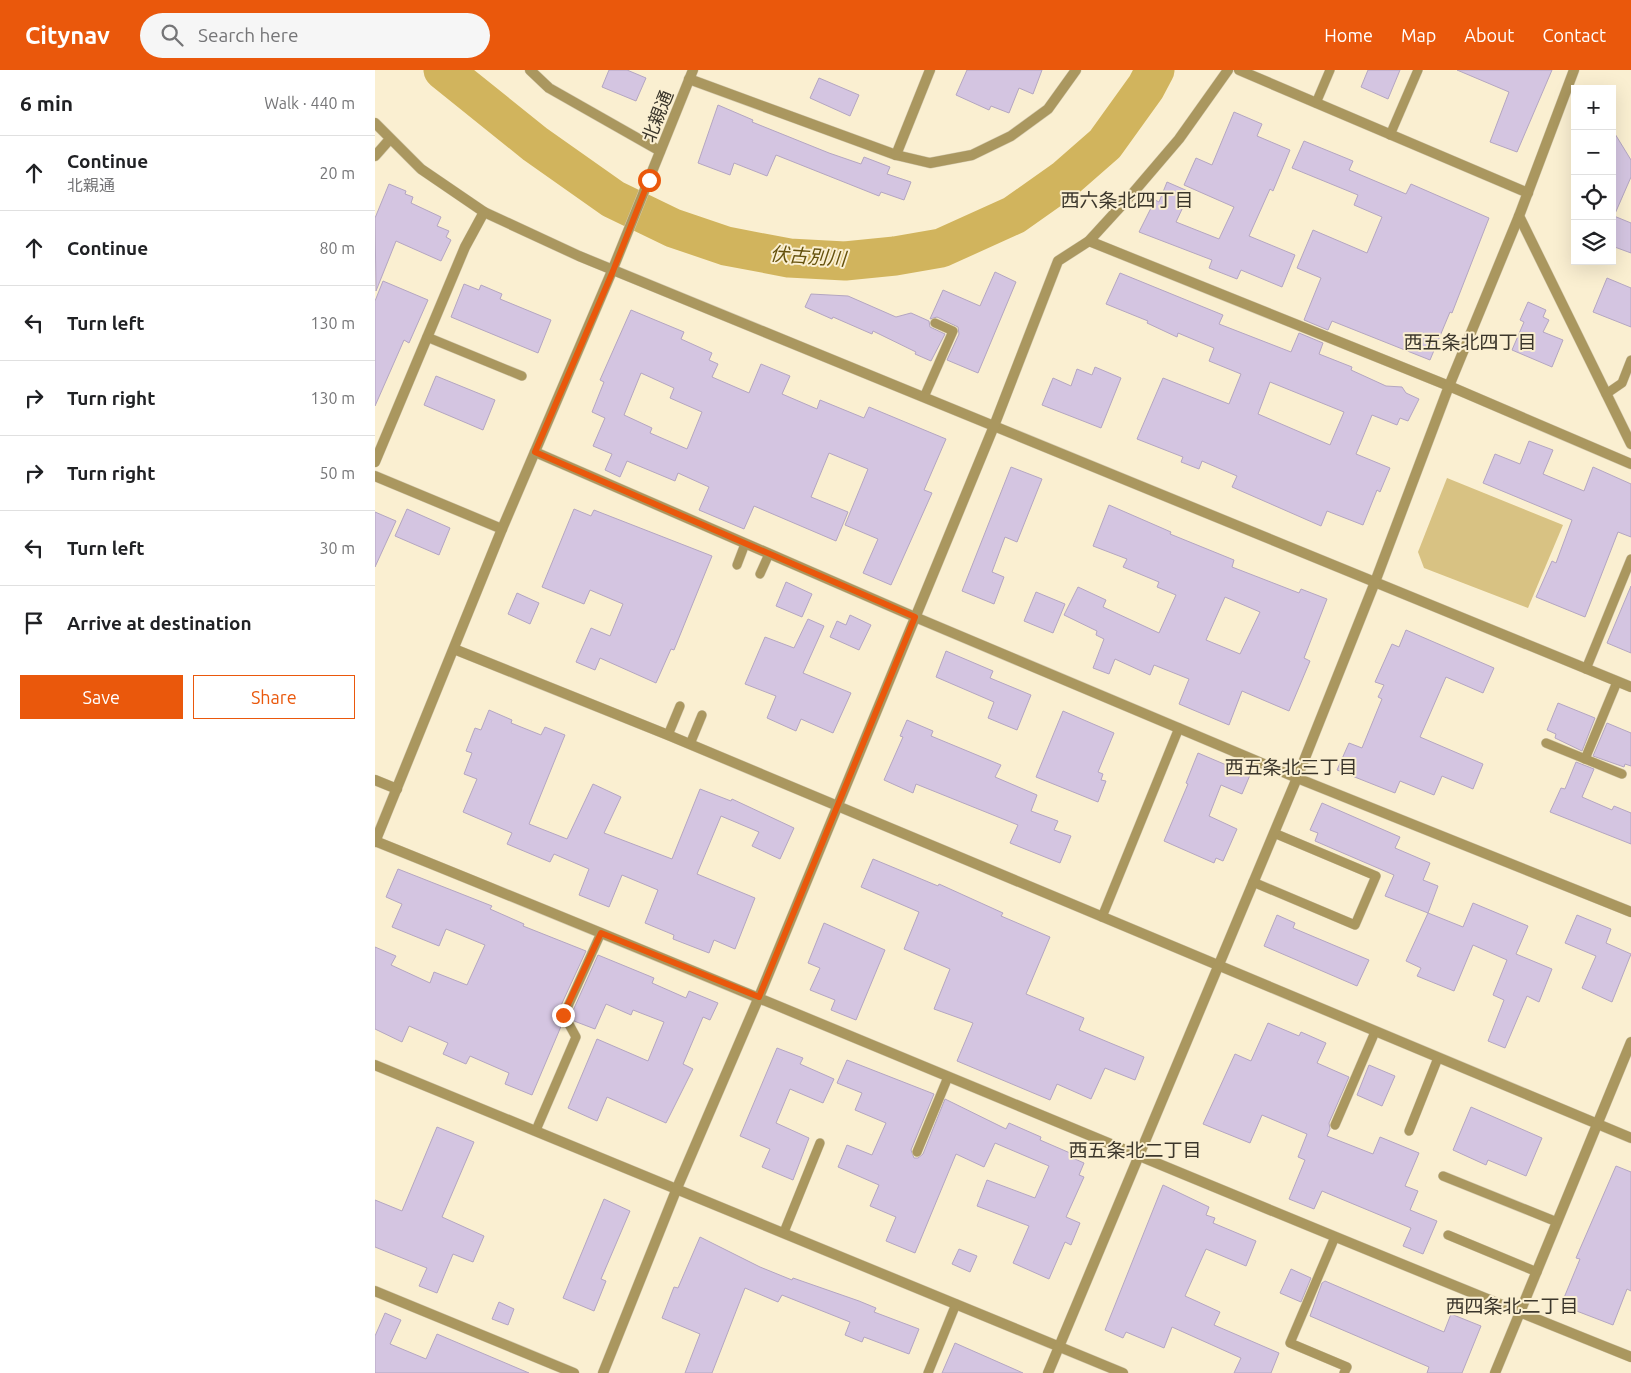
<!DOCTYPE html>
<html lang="en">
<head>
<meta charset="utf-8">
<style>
  :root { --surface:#fff; --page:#f6f6f6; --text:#202124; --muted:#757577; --line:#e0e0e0; --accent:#ea580c }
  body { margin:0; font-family:Ubuntu,"Noto Sans JP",sans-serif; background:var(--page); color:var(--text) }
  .controls { position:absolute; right:15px; top:15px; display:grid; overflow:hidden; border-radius:0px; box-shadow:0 5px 20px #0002 }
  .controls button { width:45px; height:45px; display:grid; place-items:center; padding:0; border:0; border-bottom:1px solid var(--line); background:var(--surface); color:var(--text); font:25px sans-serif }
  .stop { position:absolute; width:15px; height:15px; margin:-11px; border:4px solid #ea580c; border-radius:50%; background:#fff }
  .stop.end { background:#ea580c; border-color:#fff; box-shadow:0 1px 5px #0008 }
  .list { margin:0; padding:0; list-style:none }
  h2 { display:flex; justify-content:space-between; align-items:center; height:65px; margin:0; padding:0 20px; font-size:21px }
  h2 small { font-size:16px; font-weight:400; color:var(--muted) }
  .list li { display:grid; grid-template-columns:32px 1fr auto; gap:15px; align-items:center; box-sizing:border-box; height:75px; padding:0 20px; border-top:1px solid var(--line) }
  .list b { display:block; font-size:19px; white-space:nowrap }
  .list p { margin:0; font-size:16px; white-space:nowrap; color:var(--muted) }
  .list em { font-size:16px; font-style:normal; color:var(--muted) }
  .actions { display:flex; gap:10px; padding:15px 20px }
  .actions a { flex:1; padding:11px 0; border:1px solid var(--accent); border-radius:0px; text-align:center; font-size:18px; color:var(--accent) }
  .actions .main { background:var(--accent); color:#fff }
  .icon { flex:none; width:28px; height:28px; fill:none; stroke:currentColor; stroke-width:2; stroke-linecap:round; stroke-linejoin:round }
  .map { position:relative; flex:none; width:1256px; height:1303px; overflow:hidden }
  header { display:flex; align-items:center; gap:30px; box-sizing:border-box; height:70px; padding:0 25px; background:var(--accent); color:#fff }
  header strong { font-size:24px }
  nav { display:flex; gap:28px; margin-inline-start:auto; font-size:18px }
  .search { width:350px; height:45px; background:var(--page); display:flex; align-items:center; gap:12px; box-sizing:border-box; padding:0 18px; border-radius:28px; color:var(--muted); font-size:19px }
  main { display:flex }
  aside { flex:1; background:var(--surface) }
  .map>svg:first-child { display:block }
  .green { fill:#d8c283 }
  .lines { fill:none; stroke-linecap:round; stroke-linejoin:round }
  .river { stroke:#d1b45d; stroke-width:39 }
  .building { fill:#d4c5e1; stroke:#b4a6c1; fill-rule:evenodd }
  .service-casing { stroke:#d4cab0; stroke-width:10 }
  .minor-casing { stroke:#d4cab0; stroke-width:11 }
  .tertiary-casing { stroke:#d4cab0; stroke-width:11 }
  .service { stroke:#aa975f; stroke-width:9 }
  .minor { stroke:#aa975f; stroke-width:10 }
  .tertiary { stroke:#aa975f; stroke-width:10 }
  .route { stroke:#ea580c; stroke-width:6 }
  .labels { text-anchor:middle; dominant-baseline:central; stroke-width:4; stroke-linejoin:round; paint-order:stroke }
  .street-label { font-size:18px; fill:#3b362b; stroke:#faefd1 }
  .neighbourhood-label { font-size:19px; fill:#3b362b; stroke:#faefd1 }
  .water-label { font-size:19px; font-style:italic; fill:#65510c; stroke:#faefd1 }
</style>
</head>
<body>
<header>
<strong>Citynav</strong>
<div class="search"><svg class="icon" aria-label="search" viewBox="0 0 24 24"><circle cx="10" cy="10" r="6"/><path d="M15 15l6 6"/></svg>Search here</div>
<nav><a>Home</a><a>Map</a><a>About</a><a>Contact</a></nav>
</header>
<main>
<aside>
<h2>6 min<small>Walk · 440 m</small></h2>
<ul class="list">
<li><svg class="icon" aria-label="ahead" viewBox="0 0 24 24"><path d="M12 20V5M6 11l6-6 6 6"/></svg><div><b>Continue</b><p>北親通</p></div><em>20 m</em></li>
<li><svg class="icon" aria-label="ahead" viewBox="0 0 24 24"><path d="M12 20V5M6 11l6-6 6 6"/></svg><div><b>Continue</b></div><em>80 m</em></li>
<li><svg class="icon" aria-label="left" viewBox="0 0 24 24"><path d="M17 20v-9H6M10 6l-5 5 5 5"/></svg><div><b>Turn left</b></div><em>130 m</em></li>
<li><svg class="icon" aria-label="right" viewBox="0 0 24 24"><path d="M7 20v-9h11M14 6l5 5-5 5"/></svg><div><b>Turn right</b></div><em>130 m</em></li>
<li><svg class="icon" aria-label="right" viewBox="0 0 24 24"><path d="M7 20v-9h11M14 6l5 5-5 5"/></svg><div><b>Turn right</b></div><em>50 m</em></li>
<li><svg class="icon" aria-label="left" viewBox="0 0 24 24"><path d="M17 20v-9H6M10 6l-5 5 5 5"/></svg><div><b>Turn left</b></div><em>30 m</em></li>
<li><svg class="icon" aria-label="arrive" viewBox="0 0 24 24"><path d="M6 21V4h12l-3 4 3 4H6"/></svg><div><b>Arrive at destination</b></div></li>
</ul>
<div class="actions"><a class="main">Save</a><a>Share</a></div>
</aside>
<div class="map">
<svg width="1256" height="1303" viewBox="0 0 1256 1303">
  <rect width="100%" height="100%" fill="#faefd1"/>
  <!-- green -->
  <path class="green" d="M1072 408 1188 455 1153 538 1049 498 1043 482Z"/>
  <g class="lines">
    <!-- river -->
    <path class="river" d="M68 0 160 74 238 129 298 158 351 176 414 188 470 191 520 186 566 178 639 145 690 109 730 74 771 17 780 0"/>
  </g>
  <!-- building -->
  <g class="building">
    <path d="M234 0H252L271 8 261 31 227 17Z"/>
    <path d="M592 0H667L658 24 644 18 634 43 616 36 614 40 581 25Z"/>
    <path d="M993 0H1025L1013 29 986 17Z"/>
    <path d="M1082 0H1177L1142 82 1115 72 1134 22Z"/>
    <path d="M444 8 484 25 475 46 435 28Z"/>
    <path d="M343 35 378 50 377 52 454 83 486 94 489 87 515 97 512 104 536 112 529 130 506 122 504 126 401 85 392 106 359 93 355 105 323 93Z"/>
    <path d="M859 42 887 54 882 66 915 80 898 121 895 119 874 166 920 185 907 217 866 200 862 209 834 198 837 190 764 162 780 130 784 132 792 112 815 122 801 152 844 169 859 137 809 115 821 88 837 95Z"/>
    <path d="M1237 59 1256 90V107L1239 146 1256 153V183L1237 176Z"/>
    <path d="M929 71 978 91 974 100 1031 124 1036 114 1114 148 1077 243 1075 242 1055 290 957 251 953 260 929 250 946 208 922 198 938 160 992 183 1007 147 979 135 983 125 917 98Z"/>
    <path d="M14 114 31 121 30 124 38 127 36 133 66 147 62 156 74 161 71 167 76 170 66 191 21 171 1 221 0 148Z"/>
    <path d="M620 202 641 212 603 303 572 290 584 264 583 257 562 247 555 249 568 220 605 236Z"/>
    <path d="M745 203 848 245 844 254 916 282 924 263 948 273 944 284 977 297 976 300 1011 316 1027 317 1031 323 1044 329 1033 351 1025 348 1022 355 997 345 981 384 1015 398 1005 422 1002 420 988 455 952 441 946 456 857 417 862 406 827 391 824 399 806 392 808 387 762 369 788 308 854 334 866 304 834 291 839 278 803 263 802 267 772 253 773 251 731 234ZM895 312 969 342 955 375 883 344Z"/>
    <path d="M1232 208 1256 218V257L1218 242Z"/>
    <path d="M8 211 53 230 34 273 29 270 0 336V231Z"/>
    <path d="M89 214 104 220 106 215 127 224 125 229 176 250 163 283 76 247Z"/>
    <path d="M436 224 473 226 521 247 536 243 554 251 555 257 570 264 556 291 540 284 541 282 498 261 497 264 458 247 457 249 430 237Z"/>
    <path d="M1153 232 1171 240 1168 247 1174 250 1168 262 1188 270 1177 297 1137 280 1149 252 1145 250Z"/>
    <path d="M256 240 309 262 306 269 337 283 334 290 343 294 337 307 374 323 386 294 415 306 407 324 442 339 445 330 489 348 494 337 571 369 549 420 557 423 516 515 488 503 503 469 470 455 493 399 454 383 436 427 473 442 461 471 379 436 369 459 324 440 334 417 303 403 300 411 252 391 245 407 230 400 237 384 218 376 230 348 217 342 229 312 225 310ZM266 303 299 318 295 328 327 342 312 379 275 363 277 358 249 345Z"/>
    <path d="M720 297 746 308 726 358 667 335 678 308 696 316 702 299 717 305Z"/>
    <path d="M61 306 120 330 108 360 49 335Z"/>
    <path d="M1154 371 1178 380 1168 404 1209 421 1218 397 1256 414V467L1243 462 1210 547 1161 527 1177 491 1181 493 1197 450 1108 413 1120 384 1145 394Z"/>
    <path d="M636 397 667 409 642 472 630 467 617 502 629 507 619 534 587 521Z"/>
    <path d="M734 435 796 462 795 464 859 490 857 497 924 523 926 519 952 529 929 588 935 591 914 641 867 621 854 655 804 634 814 609 779 595 775 605 740 589 734 604 718 598 729 569 721 565 722 561 689 545 703 517 731 530 728 537 784 563 801 525 782 517 784 512 748 497 752 489 718 476ZM850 527 885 542 865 584 831 570Z"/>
    <path d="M32 439 75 458 64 485 20 466Z"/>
    <path d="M199 439 216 446 219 440 337 486 299 580 296 579 281 613 225 588 220 600 201 592 216 558 235 566 248 534 215 520 209 534 167 517Z"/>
    <path d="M0 442 21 451 0 497Z"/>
    <path d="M411 512 437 524 427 547 401 536Z"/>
    <path d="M1256 516V583L1232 573Z"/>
    <path d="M661 522 690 534 678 563 649 551Z"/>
    <path d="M142 523 164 533 155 554 133 544Z"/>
    <path d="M475 545 496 555 484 580 455 567 462 551 471 555Z"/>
    <path d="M433 549 449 556 428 603 476 623 458 663 426 649 421 661 392 648 401 626 370 614 390 567 419 578Z"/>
    <path d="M1031 560 1119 598 1108 623 1071 607 1045 667 1108 694 1098 719 1067 706 1059 725 1025 711 1020 723 962 700 974 673 987 678 1007 629 1003 627 1009 615 1000 612 1017 574 1024 577Z"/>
    <path d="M571 581 618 601 615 608 656 625 642 660 613 648 619 632 561 607Z"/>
    <path d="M1183 633 1220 648 1207 681 1180 668 1181 664 1172 660Z"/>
    <path d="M114 640 137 650 136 653 166 665 170 657 190 665 154 754 192 769 218 714 246 727 229 763 297 789 325 719 356 731 357 729 419 758 405 789 377 776 384 762 346 746 322 804 380 828 360 879 339 870 334 883 298 869 299 865 270 853 283 820 247 805 234 837 204 825 214 799 179 784 175 792 132 774 137 763 88 742 102 709 89 704 97 683 91 681 100 658 106 660Z"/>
    <path d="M688 641 739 663 723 702 728 704 726 710 731 711 723 732 661 707Z"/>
    <path d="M532 650 558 661 556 666 626 695 620 707 662 725 656 741 683 751 679 760 696 766 685 793 635 773 643 755 541 714 538 723 509 710 528 667 525 666Z"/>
    <path d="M1232 653 1256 663V696L1250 694 1249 697 1218 686Z"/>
    <path d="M823 683 875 705 867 724 846 715 834 746 862 759 848 791 841 788 839 793 789 771 813 714 811 713Z"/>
    <path d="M1201 692 1219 699 1207 727 1237 740 1239 736 1256 743V774L1175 742 1186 718 1190 719Z"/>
    <path d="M947 733 1025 767 1020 778 1055 793 1048 810 1063 816 1053 843 1010 826 1019 805 940 771 943 763 935 760Z"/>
    <path d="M498 789 563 816 564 814 628 843 626 846 675 867 651 924 709 948 704 960 769 987 760 1010 730 998 716 1029 682 1014 675 1030 582 991 598 953 559 939 575 899 529 879 544 842 486 817Z"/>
    <path d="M23 799 117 836 115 839 149 854 148 856 211 881 183 942 187 954 157 1025 130 1014 134 1003 95 986 91 994 68 984 73 973 34 956 27 972 0 959V877L21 886 16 895 55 913 59 902 92 915 110 875 71 859 64 876 17 857 27 834 11 827Z"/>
    <path d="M1098 833 1153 856 1141 884 1177 899 1164 932 1152 926 1130 978 1113 971 1129 930 1118 925 1132 890 1098 875 1079 921 1042 906 1046 898 1031 891 1053 843 1088 857Z"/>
    <path d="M902 845 920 853 918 858 994 890 982 916 889 876Z"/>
    <path d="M1202 845 1236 859 1231 873 1256 884 1237 932 1207 918 1221 886 1190 873Z"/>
    <path d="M449 853 510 880 481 950 456 940 460 930 435 920 445 898 433 893Z"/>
    <path d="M223 885 279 908 277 913 311 928 314 921 343 933 335 950 328 947 308 994 318 999 291 1053 232 1027 222 1051 193 1038 222 969 273 991 289 952 258 940 256 945 231 934 220 959 199 951 196 945Z"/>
    <path d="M893 953 924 966 926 962 951 973 942 993 974 1007 954 1053 955 1059 952 1066 998 1084 1005 1067 1044 1083 1030 1116 1043 1121 1035 1140 1062 1151 1048 1184 1028 1176 1036 1158 947 1121 939 1139 914 1129 930 1090 923 1087 932 1064 887 1045 875 1073 828 1054 860 984 876 991Z"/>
    <path d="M402 978 428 988 425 994 459 1009 448 1033 415 1019 401 1053 434 1068 418 1110 387 1097 395 1079 365 1066Z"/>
    <path d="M472 990 559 1024 536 1080 539 1088H543L548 1084 570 1029 631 1059 634 1053 666 1067 665 1070 702 1086 700 1089 709 1093 704 1105 709 1107 691 1147 705 1153 696 1175 690 1172 674 1209 638 1193 654 1156 602 1136 612 1110 660 1128 674 1096 620 1073 609 1097 581 1084 540 1183 511 1171 521 1147 495 1136 504 1115 463 1097 472 1075 497 1085 511 1053 480 1040 487 1023 462 1013Z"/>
    <path d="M994 995 1020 1006 1007 1036 982 1025Z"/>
    <path d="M1096 1037 1167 1068 1151 1106 1113 1090 1111 1095 1078 1080Z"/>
    <path d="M62 1057 99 1072 67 1147 109 1166 98 1192 78 1184 62 1223 44 1216 52 1198 0 1177V1130L27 1141Z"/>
    <path d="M1241 1096 1256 1102V1221L1252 1219 1238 1255 1186 1235 1205 1189 1201 1188Z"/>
    <path d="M788 1115 834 1137 831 1145 840 1148 838 1153 881 1171 871 1196 831 1179 810 1226 845 1242 839 1255 904 1283 896 1303H859L866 1288 797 1257 789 1278 751 1262 748 1268 730 1260Z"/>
    <path d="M229 1129 255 1141 226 1209 231 1211 219 1241 188 1228Z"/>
    <path d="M325 1167 385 1197 417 1210 418 1208 484 1231 501 1238 499 1242 544 1259 534 1284 489 1267 487 1272 470 1265 475 1252 407 1225 403 1232 370 1218 337 1303H310L325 1264 287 1248 299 1217 303 1218Z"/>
    <path d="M584 1179 602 1186 595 1202 577 1194Z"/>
    <path d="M916 1199 936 1208 926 1232 905 1223Z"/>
    <path d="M950 1211 1069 1262 1076 1244 1106 1256 1087 1303H1052L1054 1297 935 1246 947 1213Z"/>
    <path d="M124 1232 139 1239 133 1255 117 1249Z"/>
    <path d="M10 1243 26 1250 15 1274 51 1289 62 1264 154 1303H0V1266Z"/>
    <path d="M580 1273 648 1303H567Z"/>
  </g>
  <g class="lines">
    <!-- service casing -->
    <g class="service-casing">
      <g id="service">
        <path d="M941 33 955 0"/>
        <path d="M1015 65 1043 0"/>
        <path d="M52 267 147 306"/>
        <path d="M1231 324 1247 313 1256 290"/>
        <path d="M549 327 578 261 560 253"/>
        <path d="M362 495 370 474"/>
        <path d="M385 504 394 484"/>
        <path d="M1211 599 1256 489"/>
        <path d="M293 665 305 636"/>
        <path d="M1171 673 1247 704"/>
        <path d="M315 674 327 645"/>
        <path d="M1210 689 1242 612"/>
        <path d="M878 812 980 855 1001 806 899 763"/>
        <path d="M727 847 804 658"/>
        <path d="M960 1055 1000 962"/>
        <path d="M161 1060 201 967 189 945 226 863"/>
        <path d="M1034 1061 1063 988"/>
        <path d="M542 1082 573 1007"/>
        <path d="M1068 1106 1182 1152"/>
        <path d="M409 1162 445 1073"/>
        <path d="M1073 1165 1162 1202"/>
        <path d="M960 1167 915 1273 972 1297 969 1303"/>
        <path d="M553 1303 581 1234"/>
      </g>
    </g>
    <!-- minor casing -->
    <g class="minor-casing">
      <g id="minor">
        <path d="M155 0 174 18 285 81"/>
        <path d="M864 0 1153 123"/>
        <path d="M314 9 521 85 555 93 597 85 636 66 673 39 701 0"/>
        <path d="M0 53 46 99 109 142 204 186 1256 617"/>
        <path d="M521 85 555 0"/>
        <path d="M0 86 15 69"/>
        <path d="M1144 146 1256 374"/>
        <path d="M714 171 1074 316 1256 394"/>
        <path d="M160 382 540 547 922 708 1256 842"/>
        <path d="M0 392 90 177 109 142"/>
        <path d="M0 406 127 459"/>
        <path d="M1000 512 1074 316 1144 146 1199 0"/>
        <path d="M79 579 293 665 1256 1068"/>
        <path d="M0 710 22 719"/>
        <path d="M0 771C420 940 836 1119 1256 1287"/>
        <path d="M0 995 748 1303"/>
        <path d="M0 1221 199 1303"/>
        <path d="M228 1303 302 1118 384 927 619 356 683 191 714 171 757 124 804 69 853 0"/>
        <path d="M1120 1303 1256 972"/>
      </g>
    </g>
    <!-- tertiary casing -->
    <g class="tertiary-casing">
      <g id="tertiary">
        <path d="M0 772 127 459 237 201 318 0"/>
        <path d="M673 1303 922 708 1000 512"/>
      </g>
    </g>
    <!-- service -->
    <use href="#service" class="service"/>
    <!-- minor -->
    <use href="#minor" class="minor"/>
    <!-- tertiary -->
    <use href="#tertiary" class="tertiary"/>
  </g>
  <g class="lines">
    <!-- route -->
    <path class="route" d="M188 945 226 863 384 927 540 547 160 382 238 201 274 110"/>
  </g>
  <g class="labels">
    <!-- street labels -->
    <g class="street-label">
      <text transform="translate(282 46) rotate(-68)">北親通</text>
    </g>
    <!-- neighbourhood labels -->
    <g class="neighbourhood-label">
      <text x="752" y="130">西六条北四丁目</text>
      <text x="1095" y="272">西五条北四丁目</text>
      <text x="916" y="697">西五条北三丁目</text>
      <text x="760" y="1080">西五条北二丁目</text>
      <text x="1137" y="1236">西四条北二丁目</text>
    </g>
    <!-- water labels -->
    <g class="water-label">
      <text transform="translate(433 186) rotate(4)">伏古別川</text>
    </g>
  </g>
</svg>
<div class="controls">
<button>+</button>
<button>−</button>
<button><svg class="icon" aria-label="locate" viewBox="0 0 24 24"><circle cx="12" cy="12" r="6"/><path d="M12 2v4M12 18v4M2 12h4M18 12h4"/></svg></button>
<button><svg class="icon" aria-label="layers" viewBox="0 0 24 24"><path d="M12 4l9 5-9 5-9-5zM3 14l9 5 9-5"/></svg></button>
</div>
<div class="stop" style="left:274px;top:110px"></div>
<div class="stop end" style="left:188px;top:945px"></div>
</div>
</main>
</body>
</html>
